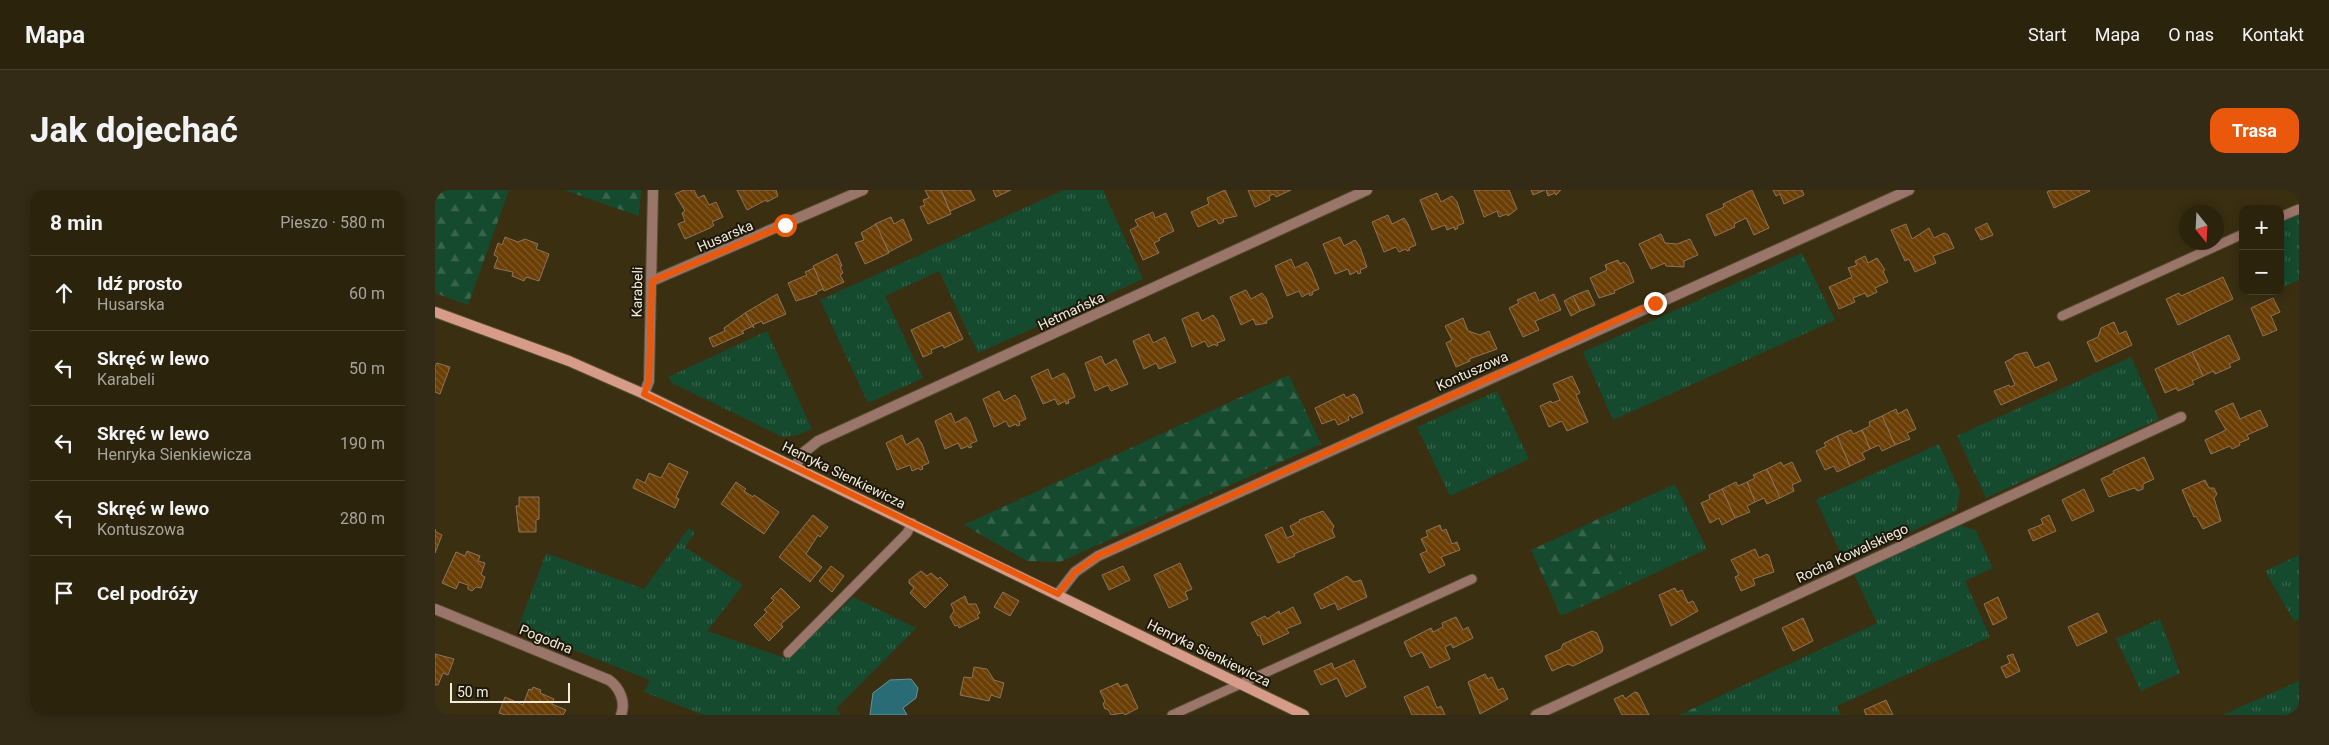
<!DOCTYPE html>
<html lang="pl">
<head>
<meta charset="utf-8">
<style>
  :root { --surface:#2c230d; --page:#342b16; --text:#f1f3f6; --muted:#a6a49d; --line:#48402e; --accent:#ea580c }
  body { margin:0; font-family:Roboto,sans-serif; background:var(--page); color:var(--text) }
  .controls { position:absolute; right:15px; top:15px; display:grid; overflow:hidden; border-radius:10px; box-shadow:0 2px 12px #0003 }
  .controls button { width:45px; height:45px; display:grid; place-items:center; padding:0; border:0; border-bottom:1px solid var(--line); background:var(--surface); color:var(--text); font:25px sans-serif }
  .compass { position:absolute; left:1744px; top:15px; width:45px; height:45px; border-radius:50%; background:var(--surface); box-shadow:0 2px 12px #0003; rotate:162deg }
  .scale { position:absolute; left:15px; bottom:12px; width:120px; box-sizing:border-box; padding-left:5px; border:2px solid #f3ecdb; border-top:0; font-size:14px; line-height:18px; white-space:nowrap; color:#f3ecdb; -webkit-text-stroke:4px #1d180b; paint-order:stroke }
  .stop { position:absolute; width:15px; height:15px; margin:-11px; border:4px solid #ea580c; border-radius:50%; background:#fff }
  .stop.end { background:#ea580c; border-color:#fff; box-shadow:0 1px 5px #0008 }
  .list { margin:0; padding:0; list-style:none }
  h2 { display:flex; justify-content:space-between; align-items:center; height:65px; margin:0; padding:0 20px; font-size:21px }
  h2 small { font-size:16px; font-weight:400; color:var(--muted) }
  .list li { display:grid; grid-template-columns:32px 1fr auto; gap:15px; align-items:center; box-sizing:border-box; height:75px; padding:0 20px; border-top:1px solid var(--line) }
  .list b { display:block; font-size:19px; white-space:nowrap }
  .list p { margin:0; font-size:16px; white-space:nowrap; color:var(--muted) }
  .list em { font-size:16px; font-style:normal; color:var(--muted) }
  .icon { flex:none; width:28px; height:28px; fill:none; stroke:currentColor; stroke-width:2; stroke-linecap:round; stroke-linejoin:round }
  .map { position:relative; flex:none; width:1864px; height:525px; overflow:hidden; border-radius:15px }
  header { display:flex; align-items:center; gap:30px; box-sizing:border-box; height:70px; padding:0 25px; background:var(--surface); border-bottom:1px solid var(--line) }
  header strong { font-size:24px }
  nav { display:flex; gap:28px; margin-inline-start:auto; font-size:18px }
  .intro { display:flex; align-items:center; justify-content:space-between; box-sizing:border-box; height:120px; padding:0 30px }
  h1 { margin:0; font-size:35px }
  .button { padding:12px 22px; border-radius:15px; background:var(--accent); color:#fff; font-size:18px; font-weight:700 }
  main { display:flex; gap:30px; padding:0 30px }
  aside { flex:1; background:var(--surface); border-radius:15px; box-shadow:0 2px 12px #0003 }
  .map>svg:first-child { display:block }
  .grass { fill:url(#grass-tufts) }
  .forest { fill:url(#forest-firs) }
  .water { fill:#2a6c75; stroke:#669294 }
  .building { fill:url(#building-back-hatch); stroke:#8d735c }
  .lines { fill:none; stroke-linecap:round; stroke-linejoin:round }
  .lane-casing { stroke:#584d31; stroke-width:11 }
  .street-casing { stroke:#584d31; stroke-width:12 }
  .secondary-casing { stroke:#584d31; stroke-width:12 }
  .lane { stroke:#9a756a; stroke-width:9 }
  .street { stroke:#9a756a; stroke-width:10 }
  .secondary { stroke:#d69c89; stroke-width:10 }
  .route { stroke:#ea580c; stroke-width:6 }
  .labels { text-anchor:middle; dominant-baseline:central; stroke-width:4; stroke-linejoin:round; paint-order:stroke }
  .street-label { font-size:14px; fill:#f3ecdb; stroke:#1d180b }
</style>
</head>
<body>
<header>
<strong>Mapa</strong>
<nav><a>Start</a><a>Mapa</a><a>O nas</a><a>Kontakt</a></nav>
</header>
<div class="intro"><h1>Jak dojechać</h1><a class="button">Trasa</a></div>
<main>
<aside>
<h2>8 min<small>Pieszo · 580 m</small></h2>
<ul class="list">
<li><svg class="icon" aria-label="ahead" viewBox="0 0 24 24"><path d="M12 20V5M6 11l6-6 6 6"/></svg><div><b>Idź prosto</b><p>Husarska</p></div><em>60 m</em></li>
<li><svg class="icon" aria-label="left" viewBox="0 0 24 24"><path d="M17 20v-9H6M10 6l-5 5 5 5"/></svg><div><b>Skręć w lewo</b><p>Karabeli</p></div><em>50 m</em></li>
<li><svg class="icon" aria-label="left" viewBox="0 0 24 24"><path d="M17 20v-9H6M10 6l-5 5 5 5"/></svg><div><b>Skręć w lewo</b><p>Henryka Sienkiewicza</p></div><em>190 m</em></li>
<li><svg class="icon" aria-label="left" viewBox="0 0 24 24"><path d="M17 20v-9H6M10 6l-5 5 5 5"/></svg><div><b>Skręć w lewo</b><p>Kontuszowa</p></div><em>280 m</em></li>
<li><svg class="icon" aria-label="arrive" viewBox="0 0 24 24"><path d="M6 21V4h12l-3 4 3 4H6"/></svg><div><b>Cel podróży</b></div></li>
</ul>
</aside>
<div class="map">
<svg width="1864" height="525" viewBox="0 0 1864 525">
  <defs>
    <pattern id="grass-tufts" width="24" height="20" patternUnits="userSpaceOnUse" patternTransform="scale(1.25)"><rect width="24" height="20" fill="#154a2e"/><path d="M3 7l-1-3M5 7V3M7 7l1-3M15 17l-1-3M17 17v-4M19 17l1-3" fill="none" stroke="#38644c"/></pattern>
    <pattern id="forest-firs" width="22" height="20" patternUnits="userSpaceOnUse" patternTransform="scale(1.25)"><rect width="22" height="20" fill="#154a2e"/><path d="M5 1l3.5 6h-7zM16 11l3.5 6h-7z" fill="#38644c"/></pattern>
    <pattern id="building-back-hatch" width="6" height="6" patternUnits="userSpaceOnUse" patternTransform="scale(1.25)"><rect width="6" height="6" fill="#6a3e04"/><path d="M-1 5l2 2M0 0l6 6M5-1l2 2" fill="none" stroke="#805a28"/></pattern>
  </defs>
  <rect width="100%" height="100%" fill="#3a2f11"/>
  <!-- grass -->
  <g class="grass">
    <path d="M629 0H668L708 89 543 163 504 81 450 106 488 188 433 213 385 110Z"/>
    <path d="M1864 24V90L1845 98V33Z"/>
    <path d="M1367 63 1400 130 1178 230 1148 162Z"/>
    <path d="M332 141 377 239 363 245 348 247 237 193 233 187Z"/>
    <path d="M1696 167 1724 229 1551 308 1522 246Z"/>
    <path d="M1062 201 1094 269 1015 306 982 237Z"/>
    <path d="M1504 254 1525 302 1521 321 1410 372 1381 310Z"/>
    <path d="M1240 294 1272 359 1192 396 1163 329Z"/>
    <path d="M1526 335 1541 341 1558 378 1530 391 1555 447 1402 516 1406 525H1277L1266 515 1442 433 1419 384Z"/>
    <path d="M254 338 260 342 250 357 308 395 272 441 353 469 418 407 481 438 401 519 406 525H269L209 502 215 490 83 438 111 363 209 399Z"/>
    <path d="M1864 365V429L1859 431 1830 381Z"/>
    <path d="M1725 429 1745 483 1706 501 1681 449Z"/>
    <path d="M1864 491V525H1788L1792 523Z"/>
  </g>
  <!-- forest -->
  <g class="forest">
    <path d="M0 0H74L33 115 0 103Z"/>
    <path d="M129 0H206L204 26Z"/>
    <path d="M854 185 886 254 625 372 592 371 529 335Z"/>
    <path d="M1163 329 1192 396 1126 426 1096 360Z"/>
    <path d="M1266 515 1277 525H1244Z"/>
  </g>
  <!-- water -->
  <path class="water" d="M476 489 483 498 481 508 468 518 472 525H435L438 503 455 490Z"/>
  <!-- building -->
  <g class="building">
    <path d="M249 0H259L263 8 269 5 274 15 281 12 288 27 277 32 279 35 275 38 250 49 243 34 250 31 247 23 250 21 240 4Z"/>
    <path d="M302 0H341L343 6 332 12 331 10 312 20Z"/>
    <path d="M490 0H506L516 24 493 34 485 17 490 15 488 10 494 8Z"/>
    <path d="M506 0H535L540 10 515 21Z"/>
    <path d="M558 0H576L561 7Z"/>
    <path d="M790 0 802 26 788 29 789 32 784 34 781 29 763 37 756 22 774 14 772 8Z"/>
    <path d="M813 0H856L841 7 839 4 834 6 835 10 820 17Z"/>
    <path d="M1039 0H1074L1082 19 1073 26 1072 24 1064 27 1062 21 1049 27Z"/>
    <path d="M1096 0H1110L1098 5Z"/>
    <path d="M1111 0H1126L1121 5 1120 3 1113 6Z"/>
    <path d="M1317 0 1334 38 1319 45 1311 28 1299 34 1300 37 1280 46 1271 25 1289 17 1288 14Z"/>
    <path d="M1338 0H1367L1369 5 1349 14 1345 4 1341 6Z"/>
    <path d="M1616 0H1654L1655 1 1619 18 1612 2Z"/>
    <path d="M1002 3 1006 12 1017 6 1022 12 1029 33 1022 36 1023 38 1020 40 1019 37 1012 40 1010 35 997 40 985 10Z"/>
    <path d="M718 22 720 28 731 23 739 41 724 48 725 50 719 53 724 63 708 70 695 40 703 36 700 30Z"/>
    <path d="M953 25 957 34 969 28 973 34 981 55 974 58 975 60 972 61 971 59 964 62 961 57 949 62 937 32Z"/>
    <path d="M456 27 459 34 468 29 477 50 454 62 440 34Z"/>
    <path d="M1552 33 1558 45 1546 50 1540 39Z"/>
    <path d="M441 34 454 63 430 74 420 53 429 50 426 43Z"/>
    <path d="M1471 34 1477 49 1494 38 1499 48 1509 43 1513 45 1519 58 1498 66 1501 73 1480 82 1474 69 1470 71 1456 40Z"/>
    <path d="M1226 44 1230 53 1242 54 1255 49 1263 65 1249 71V77L1231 76 1230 73 1216 79 1204 54Z"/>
    <path d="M70 47 83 52 90 49 103 54 101 59 114 64 104 91 91 87 89 91 77 86 78 82 59 78 63 67 59 65 63 53 67 55Z"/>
    <path d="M905 47 909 56 920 50 925 57 932 77 925 80 926 83 923 84 922 81 915 85 913 79 900 84 888 54Z"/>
    <path d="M402 64 407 76 405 77 408 83 405 85 409 92 389 101 378 76Z"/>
    <path d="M1430 66 1433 73 1442 68 1450 80 1448 81 1453 92 1440 98 1442 102 1432 107 1430 103 1418 108 1420 112 1404 119 1394 97 1417 87 1413 78 1422 75 1420 71Z"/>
    <path d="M856 69 860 78 872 72 876 79 884 99 877 102 878 104 875 106 874 103 867 107 864 101 852 106 840 76Z"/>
    <path d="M1183 70 1185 74 1189 72 1193 76 1199 92 1179 101 1180 103 1164 108 1155 88 1172 80 1170 75Z"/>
    <path d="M379 78 388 99 381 102 382 104 361 111 353 93 372 85 370 82Z"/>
    <path d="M1788 87 1798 109 1743 135 1731 109 1744 103 1746 106Z"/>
    <path d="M811 100 816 109 827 103 831 108 838 127 831 131 832 133 821 135 818 129 806 135 795 107Z"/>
    <path d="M1153 100 1160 115 1145 121 1138 106Z"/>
    <path d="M1100 102 1104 111 1119 104 1126 120 1100 131 1104 140 1088 147 1074 118 1084 113 1082 110Z"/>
    <path d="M342 104 351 124 328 134 327 131 318 135 319 138 310 123Z"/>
    <path d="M1138 106 1145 121 1136 126 1129 111Z"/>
    <path d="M1838 108 1845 122 1836 126 1842 140 1828 146 1816 118Z"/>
    <path d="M515 122 528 149 509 158 508 155 496 160 497 163 488 167 476 140Z"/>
    <path d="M763 122 767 131 778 125 782 130 790 150 782 153 783 155 781 156 780 154 773 157 770 151 757 157 747 129Z"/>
    <path d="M310 123 318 136 307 141 309 143 278 157 274 148 290 141 289 138Z"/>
    <path d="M1028 128 1033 141 1045 145 1054 141 1062 159 1034 169 1035 171 1021 177 1011 153 1017 150 1010 136Z"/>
    <path d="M1679 132 1684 144 1691 141 1697 155 1661 172 1652 152 1663 147 1666 138Z"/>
    <path d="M714 144 718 153 730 147 741 172 724 179 721 173 709 179 698 151Z"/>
    <path d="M1794 145 1805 169 1794 174 1796 177 1780 184 1778 181 1768 186 1757 162Z"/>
    <path d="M1592 162 1600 178 1614 172 1622 190 1566 215 1559 201 1574 195 1575 197 1580 195 1570 172 1578 168 1580 165Z"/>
    <path d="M1757 162 1768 186 1757 191 1759 194 1743 201 1741 198 1730 203 1720 179Z"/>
    <path d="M666 166 670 175 681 169 693 194 676 201 673 195 660 201 650 173Z"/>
    <path d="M2 173 15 177 5 204 0 202V176Z"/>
    <path d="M613 179 617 189 629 183 633 188 640 207 633 210 634 213 631 214 630 211 623 215 620 209 608 214 596 187Z"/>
    <path d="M1137 186 1145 203 1141 205 1153 232 1132 241 1127 231 1114 237 1105 216 1116 211 1117 213 1125 210 1118 194Z"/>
    <path d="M564 201 569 211 580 205 584 210 591 229 584 232 585 235 582 236 581 234 574 237 571 231 559 237 548 209Z"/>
    <path d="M909 204 911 208 919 204 922 207 928 223 917 228 916 225 913 227 914 230 903 235 900 229 887 234 880 218Z"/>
    <path d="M1798 213 1805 229 1825 220 1833 236 1812 245 1814 249 1804 253 1805 255 1797 259 1795 256 1776 264 1770 250 1791 240 1780 221Z"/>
    <path d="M1461 219 1463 224 1472 219 1481 239 1472 243 1475 249 1460 255 1447 226Z"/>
    <path d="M516 223 520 233 531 227 535 232 542 251 535 254 537 257 534 258 533 256 526 259 523 253 510 259 500 231Z"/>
    <path d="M1447 226 1460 255 1447 261 1444 255 1435 259 1427 240 1435 236 1434 232Z"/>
    <path d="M1416 240 1418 244 1427 240 1435 259 1427 263 1430 269 1415 276 1402 246Z"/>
    <path d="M467 245 471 255 483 248 487 254 494 273 487 276 488 279 485 280 484 278 477 281 475 275 462 280 451 253Z"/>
    <path d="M1402 246 1415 276 1402 282 1399 276 1390 280 1381 261 1391 256 1389 253Z"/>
    <path d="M1709 267 1719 289 1708 294V299L1703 301 1699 298 1674 307 1666 289 1679 283 1678 281Z"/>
    <path d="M1346 272 1348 276 1357 272 1366 291 1357 295 1359 301 1345 308 1332 279Z"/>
    <path d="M234 273 253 282 241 307 244 309 240 318 198 298 202 289 210 293 214 283 226 288Z"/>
    <path d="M1332 279 1345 308 1332 314 1329 308 1320 312 1312 292 1320 288 1318 285Z"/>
    <path d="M1770 290 1774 298H1779L1782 304 1779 308 1786 331 1768 339 1761 326 1759 327 1747 300Z"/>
    <path d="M301 292 311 299 309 301 318 307 319 305 344 322 329 344 286 314Z"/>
    <path d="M1301 292 1303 296 1312 292 1320 312 1312 316 1315 322 1300 328 1287 299Z"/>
    <path d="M1287 299 1300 328 1287 335 1284 328 1275 333 1266 313 1275 309 1274 305Z"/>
    <path d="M1649 299 1659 321 1637 331 1627 310Z"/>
    <path d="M84 307H104V329L101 330V342H84L81 316H84Z"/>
    <path d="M888 321 899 336 897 340 900 347 859 364 860 366 843 373 830 345 847 337 852 348 859 345 855 336 865 331 864 330Z"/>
    <path d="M378 325 393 337 385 347 383 345 371 364 387 377 375 392 344 367Z"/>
    <path d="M1614 325 1621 341 1598 351 1593 340 1608 334 1606 329Z"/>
    <path d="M1005 335 1007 341 1011 339 1017 354 1022 352 1025 360 1006 367 1010 375 994 383 985 364 992 361 986 349 993 346 991 341Z"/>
    <path d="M0 339 1 342 7 345 0 363Z"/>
    <path d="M1320 359 1324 368 1332 364 1334 366 1339 382 1318 389 1320 395 1306 401 1300 387 1304 385 1296 370Z"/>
    <path d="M32 361 45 366 43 371 50 373 46 385 50 387 46 398 41 397 37 401 33 399V395L24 392 21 399 7 393 21 362 30 366Z"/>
    <path d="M745 373 757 399 750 402 753 409 734 418 719 385Z"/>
    <path d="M396 376 409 386 397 402 384 391Z"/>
    <path d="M688 376 695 390 674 400 667 385Z"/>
    <path d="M486 381 492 386 496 383 503 389 505 387 513 395 490 418 475 403 479 398 474 393V390Z"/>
    <path d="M912 386 919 392 926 390 932 407 903 420 900 413 886 419 879 404Z"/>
    <path d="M346 398 365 417 346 434 348 437 334 451 319 435 332 422 329 420 339 410 336 408Z"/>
    <path d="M1240 398 1242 402 1247 400 1253 413 1258 411 1263 421 1236 436 1224 405Z"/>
    <path d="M568 402 584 411 575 426 559 417Z"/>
    <path d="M530 406 533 414H541L545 423 542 425 544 428 524 438 523 435 520 436 515 427 519 421 516 414Z"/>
    <path d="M1563 407 1572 428 1558 435 1549 414Z"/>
    <path d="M858 417 866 433 851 439 854 443 828 455 825 445 823 446 816 433 830 426 832 429 844 421 845 424Z"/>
    <path d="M1663 423 1672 442 1642 456 1633 437Z"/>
    <path d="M1021 427 1028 440 1033 437 1038 448 1018 458 1016 454 1010 457 1015 469 995 478 987 462 976 467 969 452 996 438 998 442 1008 437 1007 433Z"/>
    <path d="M1368 428 1378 451 1358 461 1347 438Z"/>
    <path d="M1157 441 1162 443 1168 458 1167 462 1138 476 1133 474 1117 481 1110 466 1126 459 1128 454Z"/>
    <path d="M0 464 19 469 13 485 8 483 3 495H0Z"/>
    <path d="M1578 464 1585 481 1571 488 1566 477 1575 473 1572 466Z"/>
    <path d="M919 470 931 497 911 507 902 488 886 495 879 481 897 473 899 479Z"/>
    <path d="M539 477 552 479 559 490 569 493 565 508 556 505 554 511 525 505 529 487 537 488Z"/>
    <path d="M1050 484 1053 489 1057 487 1063 500 1068 498 1073 509 1045 524 1033 492Z"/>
    <path d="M683 493 685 497 692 494 703 518 690 525 688 523 676 525 673 519H670L668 514 670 511 665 501Z"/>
    <path d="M993 496 1002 518 1006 516 1010 525H977L969 507Z"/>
    <path d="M98 497 106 500 105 503 119 509 117 514 131 520 128 525H70L64 523 70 507 88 515 94 499 97 500Z"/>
    <path d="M1200 502 1203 503 1214 525H1187L1179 509 1188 505 1190 509Z"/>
    <path d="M1451 510 1458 525H1431L1429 520Z"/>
  </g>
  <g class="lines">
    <!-- lane casing -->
    <g class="lane-casing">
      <g id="lane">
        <path d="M1845 27 1864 19"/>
        <path d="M1627 126 1808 44"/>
        <path d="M353 463 472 343 477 333"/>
        <path d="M737 525 1037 389"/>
      </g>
    </g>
    <!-- street casing -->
    <g class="street-casing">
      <g id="street">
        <path d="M217 91 428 0"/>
        <path d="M209 204 214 191 218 0"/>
        <path d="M360 277 368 263 383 251 932 0"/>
        <path d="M623 404 640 382 663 366 1474 0"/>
        <path d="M0 419 174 490C185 498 191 512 186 525"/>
        <path d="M1101 525 1746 227"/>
      </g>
    </g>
    <!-- secondary casing -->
    <g class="secondary-casing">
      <path id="secondary" d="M0 122 134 171 209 204 869 525"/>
    </g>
    <!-- lane -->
    <use href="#lane" class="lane"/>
    <!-- street -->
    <use href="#street" class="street"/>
    <!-- secondary -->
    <use href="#secondary" class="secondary"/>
  </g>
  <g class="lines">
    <!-- route -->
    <path class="route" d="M350 35 217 91 214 191 209 204 623 404 640 382 663 366 1220 113"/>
  </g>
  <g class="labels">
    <!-- street labels -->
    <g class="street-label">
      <text transform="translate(290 46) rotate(-23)">Husarska</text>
      <text transform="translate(202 102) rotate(-89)">Karabeli</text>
      <text transform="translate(636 121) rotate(-25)">Hetmańska</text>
      <text transform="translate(1037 181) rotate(-24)">Kontuszowa</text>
      <text transform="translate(409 285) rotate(26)">Henryka Sienkiewicza</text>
      <text transform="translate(1417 363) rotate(-25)">Rocha Kowalskiego</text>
      <text transform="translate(111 449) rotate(22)">Pogodna</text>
      <text transform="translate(774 463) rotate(26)">Henryka Sienkiewicza</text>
    </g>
  </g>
</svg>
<div class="controls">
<button>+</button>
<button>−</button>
</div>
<svg class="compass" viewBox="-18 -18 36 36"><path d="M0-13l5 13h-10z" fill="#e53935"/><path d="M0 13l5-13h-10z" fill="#a6a49d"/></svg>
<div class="scale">50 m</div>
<div class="stop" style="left:350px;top:35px"></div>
<div class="stop end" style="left:1220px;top:113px"></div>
</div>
</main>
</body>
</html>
